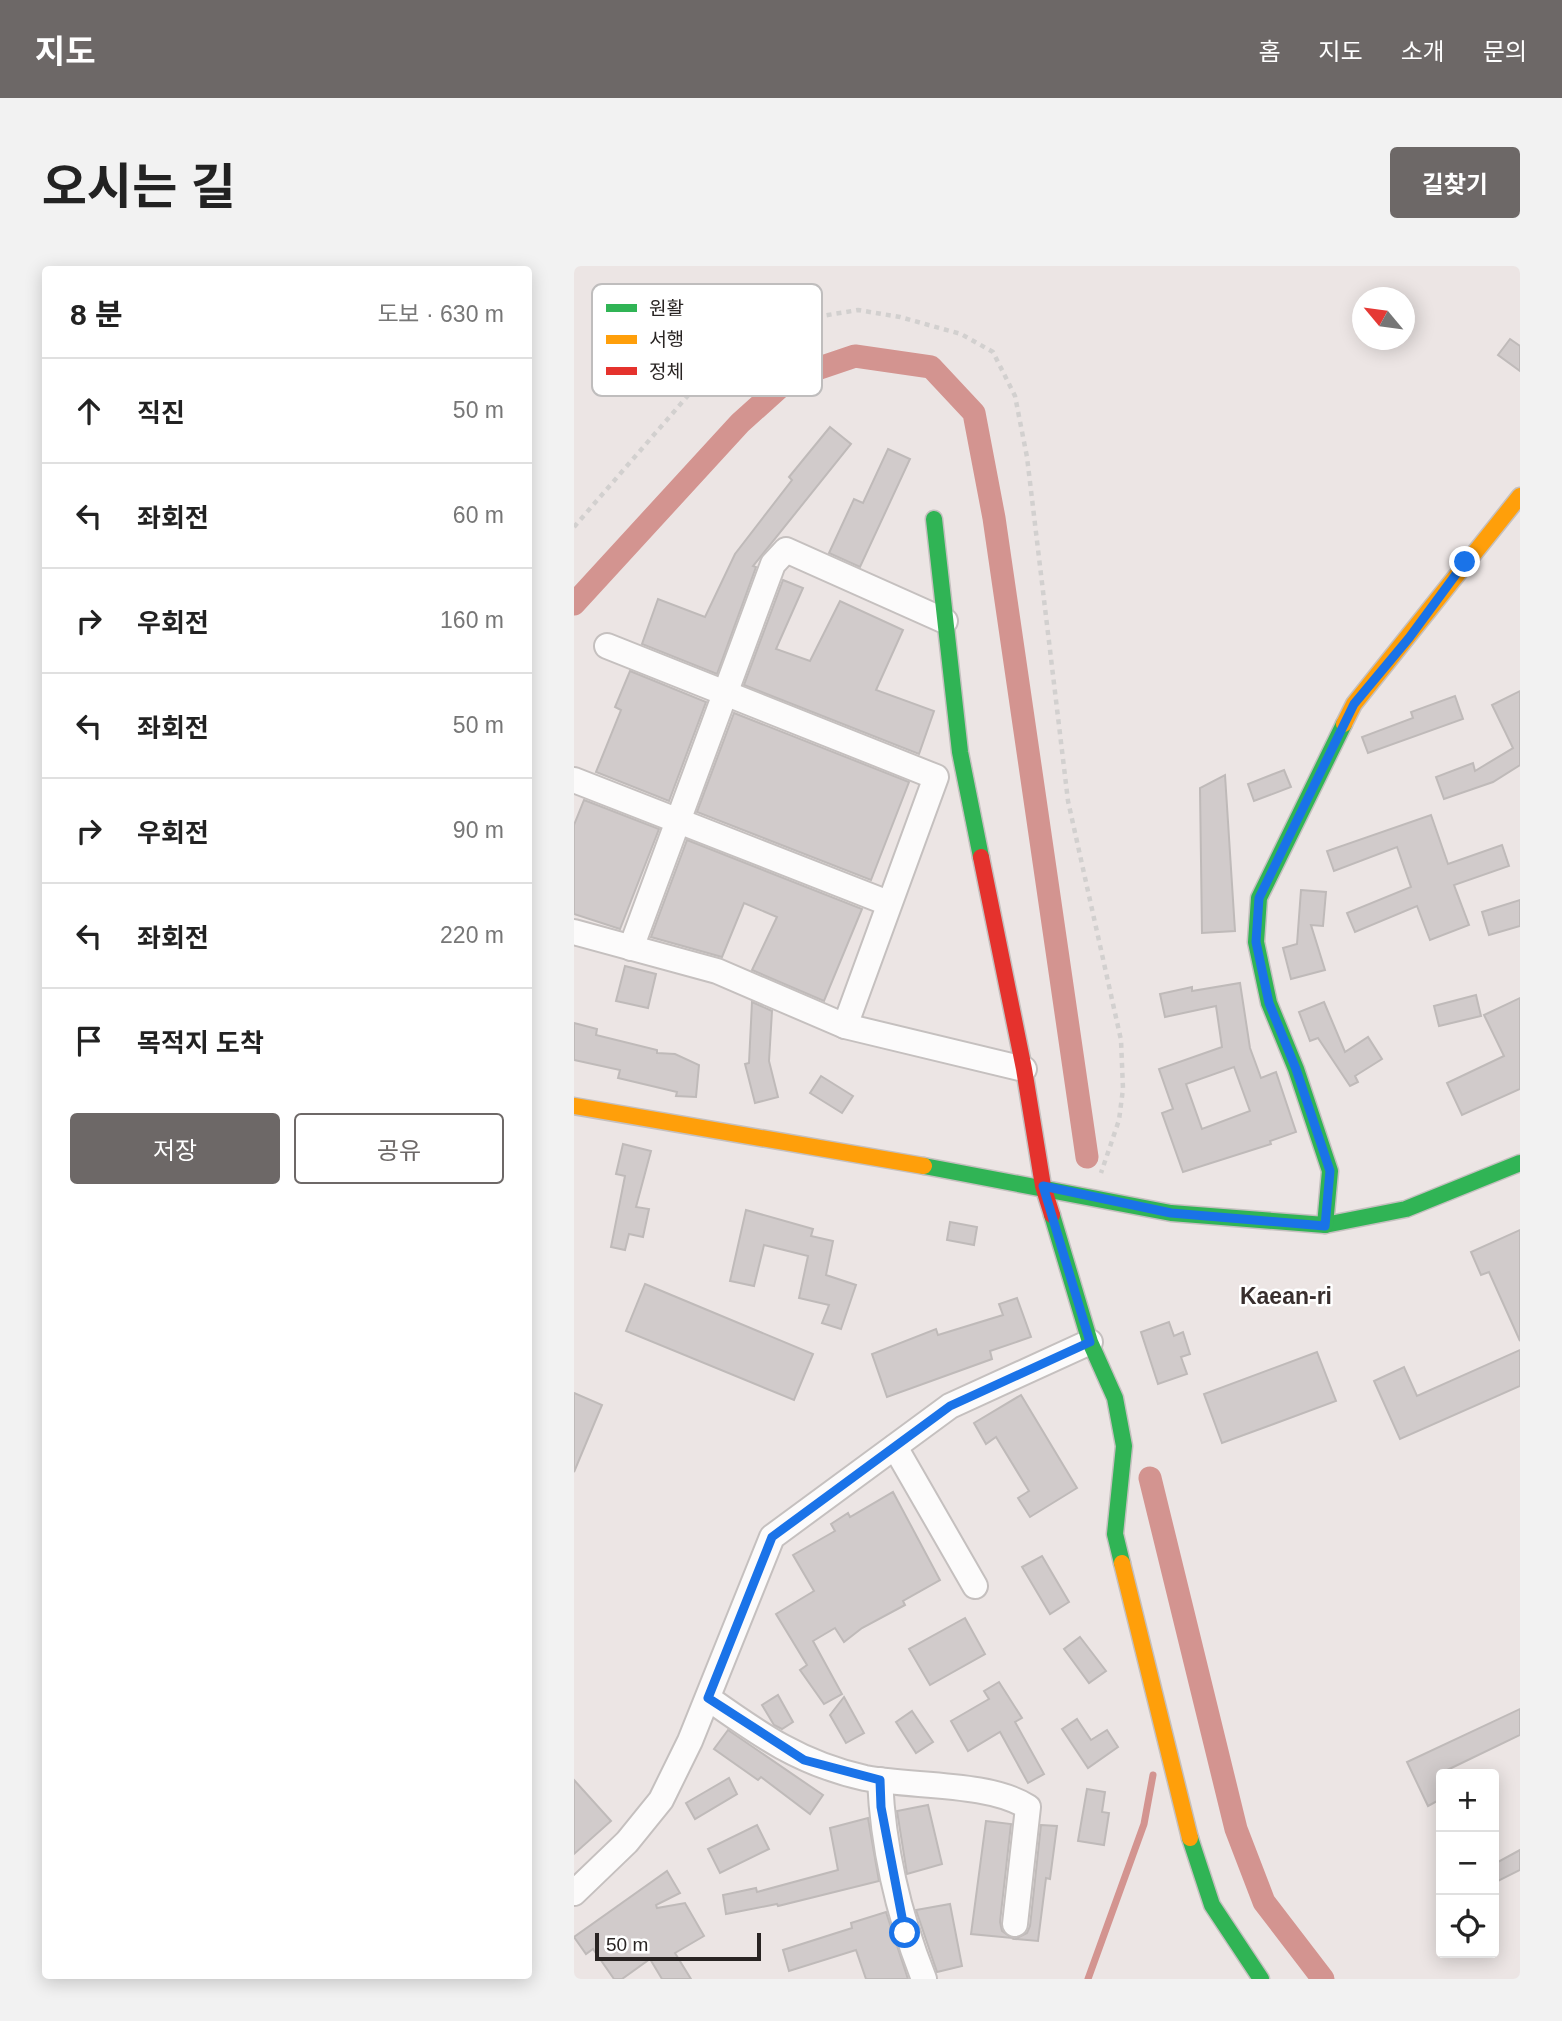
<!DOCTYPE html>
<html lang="ko">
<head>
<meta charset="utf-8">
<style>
  :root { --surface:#fff; --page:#f2f2f2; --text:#222; --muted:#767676; --line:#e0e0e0; --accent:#6d6867 }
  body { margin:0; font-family:Arial,"Noto Sans KR",sans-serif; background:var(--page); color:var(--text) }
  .controls { position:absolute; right:21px; bottom:21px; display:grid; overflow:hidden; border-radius:7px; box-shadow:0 4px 18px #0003 }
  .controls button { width:63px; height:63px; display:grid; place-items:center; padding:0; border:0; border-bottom:2px solid var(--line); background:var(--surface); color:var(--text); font:35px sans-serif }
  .compass { position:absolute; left:778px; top:21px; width:63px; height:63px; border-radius:50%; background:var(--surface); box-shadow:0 4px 18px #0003; rotate:299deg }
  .scale { position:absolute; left:21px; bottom:18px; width:166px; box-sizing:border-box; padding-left:7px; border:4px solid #292423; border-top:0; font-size:19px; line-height:24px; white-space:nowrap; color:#292423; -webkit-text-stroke:5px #fff; paint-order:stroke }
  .stop { position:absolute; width:21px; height:21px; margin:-16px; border:5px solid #1a73e8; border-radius:50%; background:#fff }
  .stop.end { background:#1a73e8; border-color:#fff; box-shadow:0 2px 7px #0008 }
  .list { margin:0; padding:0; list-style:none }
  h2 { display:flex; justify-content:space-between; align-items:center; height:91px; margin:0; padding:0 28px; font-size:30px }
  h2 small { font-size:23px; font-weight:400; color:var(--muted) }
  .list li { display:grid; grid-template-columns:46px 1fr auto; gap:21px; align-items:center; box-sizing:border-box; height:105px; padding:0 28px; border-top:2px solid var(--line) }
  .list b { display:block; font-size:26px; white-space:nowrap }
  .list em { font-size:23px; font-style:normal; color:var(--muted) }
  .actions { display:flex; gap:14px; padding:21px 28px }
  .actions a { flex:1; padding:16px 0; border:2px solid var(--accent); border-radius:7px; text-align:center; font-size:24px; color:var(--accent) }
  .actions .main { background:var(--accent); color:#fff }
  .icon { flex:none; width:38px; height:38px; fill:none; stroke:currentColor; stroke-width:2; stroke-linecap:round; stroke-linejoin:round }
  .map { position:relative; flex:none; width:946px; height:1713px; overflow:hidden; border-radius:7px }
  header { display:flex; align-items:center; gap:42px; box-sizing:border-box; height:98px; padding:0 35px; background:var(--accent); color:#fff }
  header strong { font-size:33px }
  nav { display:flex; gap:38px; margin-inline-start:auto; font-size:24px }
  .intro { display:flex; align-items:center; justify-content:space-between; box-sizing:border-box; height:168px; padding:0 42px }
  h1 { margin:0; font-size:49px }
  .button { padding:18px 32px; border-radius:7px; background:var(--accent); color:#fff; font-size:24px; font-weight:700 }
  main { display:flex; gap:42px; padding:0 42px }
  aside { flex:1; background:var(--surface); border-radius:7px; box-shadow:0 4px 18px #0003 }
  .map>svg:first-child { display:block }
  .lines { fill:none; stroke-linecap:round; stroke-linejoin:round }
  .stream { stroke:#d39490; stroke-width:7 }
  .canal { stroke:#d39490; stroke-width:23 }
  .building { fill:#d1cbcb; stroke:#bfbab9; stroke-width:2; fill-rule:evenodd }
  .street-casing { stroke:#c5c0bf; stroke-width:28 }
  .fast-casing { stroke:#c5c0bf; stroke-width:19 }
  .slow-casing { stroke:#c5c0bf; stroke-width:19 }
  .jam-casing { stroke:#c5c0bf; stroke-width:19 }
  .path { stroke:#d2d0cf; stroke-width:4.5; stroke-dasharray:5 5; stroke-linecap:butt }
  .street { stroke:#fcfbfb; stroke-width:24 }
  .fast { stroke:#30b455; stroke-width:16 }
  .slow { stroke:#ff9f0a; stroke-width:16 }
  .jam { stroke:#e5322d; stroke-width:16 }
  .route { stroke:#1a73e8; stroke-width:9 }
  .labels { text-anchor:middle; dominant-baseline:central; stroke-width:5; stroke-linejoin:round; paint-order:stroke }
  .quarter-label { font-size:23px; font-weight:bold; fill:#392f2e; stroke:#fff }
  .key { fill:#fff; stroke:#bfbdbd; stroke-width:2 }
  .key-label { font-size:19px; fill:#292423 }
</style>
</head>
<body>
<header>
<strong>지도</strong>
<nav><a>홈</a><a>지도</a><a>소개</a><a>문의</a></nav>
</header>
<div class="intro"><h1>오시는 길</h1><a class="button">길찾기</a></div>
<main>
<aside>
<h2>8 분<small>도보 · 630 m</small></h2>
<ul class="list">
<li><svg class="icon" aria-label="ahead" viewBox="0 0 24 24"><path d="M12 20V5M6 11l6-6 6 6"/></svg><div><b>직진</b></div><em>50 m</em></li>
<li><svg class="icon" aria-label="left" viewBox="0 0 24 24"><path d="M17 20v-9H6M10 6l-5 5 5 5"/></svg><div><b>좌회전</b></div><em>60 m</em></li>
<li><svg class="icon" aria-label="right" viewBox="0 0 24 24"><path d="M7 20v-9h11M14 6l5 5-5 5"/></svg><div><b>우회전</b></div><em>160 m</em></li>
<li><svg class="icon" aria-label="left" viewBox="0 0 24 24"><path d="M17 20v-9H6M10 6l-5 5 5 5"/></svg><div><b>좌회전</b></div><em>50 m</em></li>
<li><svg class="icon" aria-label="right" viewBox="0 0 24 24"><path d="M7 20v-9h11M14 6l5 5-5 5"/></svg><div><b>우회전</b></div><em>90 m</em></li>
<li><svg class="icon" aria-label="left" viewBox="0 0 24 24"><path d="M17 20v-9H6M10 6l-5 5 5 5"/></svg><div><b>좌회전</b></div><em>220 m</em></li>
<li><svg class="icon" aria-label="arrive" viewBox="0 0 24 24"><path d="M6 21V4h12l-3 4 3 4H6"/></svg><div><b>목적지 도착</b></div></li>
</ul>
<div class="actions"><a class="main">저장</a><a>공유</a></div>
</aside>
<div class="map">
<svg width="946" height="1713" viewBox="0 0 946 1713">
  <rect width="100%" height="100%" fill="#ece5e4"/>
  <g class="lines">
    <!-- stream -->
    <path class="stream" d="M514 1713 570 1558 579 1509"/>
    <!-- canal -->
    <g class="canal">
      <path d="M0 338 166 157 216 112 281 90 357 101 400 147 420 252 513 891"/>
      <path d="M576 1212 662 1563 690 1636 749 1713"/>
    </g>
  </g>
  <!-- building -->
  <g class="building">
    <path d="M936 73 946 80V105L924 89Z"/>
    <path d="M256 161 277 178 179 300 182 301 143 408 68 378 84 333 131 351 161 288 218 214 215 211Z"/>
    <path d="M314 183 336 193 286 301 255 287 280 233 289 237Z"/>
    <path d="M209 314 229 322 202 383 236 395 266 335 329 364 302 424 360 445 345 488 170 419Z"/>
    <path d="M56 405 132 436 95 535 22 506 47 444 41 441Z"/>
    <path d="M946 425V499L919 516 870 533 862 511 899 497 901 505 939 482 918 439Z"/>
    <path d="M881 430 889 453 794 487 788 471 839 452 837 446Z"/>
    <path d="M160 447 335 516 297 614 123 546Z"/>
    <path d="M710 504 717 521 680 535 674 518Z"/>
    <path d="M651 509 661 665 628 667 626 522Z"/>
    <path d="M10 534 85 563 46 663 0 648V559Z"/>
    <path d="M857 549 874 598 928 579 935 600 880 619 895 659 856 674 843 640 781 666 773 647 837 621 823 581 760 605 753 585Z"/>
    <path d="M113 574 288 643 250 735 178 704 203 651 170 637 148 691 77 671Z"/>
    <path d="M727 624 752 626 749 660 737 659 751 704 717 713 709 682 723 678Z"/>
    <path d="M946 634V660L915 669 908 646Z"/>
    <path d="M51 700 82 708 74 742 42 735Z"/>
    <path d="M666 717 676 782 687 812 702 806 722 866 696 875 697 878 609 906 588 847 599 843 585 803 648 781 642 740 591 751 586 728 618 721V725ZM660 801 676 845 628 863 612 818Z"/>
    <path d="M902 729 907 750 865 760 860 740Z"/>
    <path d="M946 732V823L888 849 873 817 930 790 910 749Z"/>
    <path d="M178 736 198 745 195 795 204 831 181 837 171 798 175 797Z"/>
    <path d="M750 736 771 786 794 771 808 793 781 810 784 816 776 820 744 772 736 775 725 746Z"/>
    <path d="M0 757 23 763 22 769 83 784V787L101 788 125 799 122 831 102 830 103 826 44 812 46 804 0 794Z"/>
    <path d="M247 810 279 830 268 847 236 827Z"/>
    <path d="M49 878 77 885 62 941 75 943 69 971 55 968 51 984 37 981 51 910 42 908Z"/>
    <path d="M172 944 239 963 237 970 259 975 252 1009 282 1019 267 1063 248 1057 255 1039 225 1032 234 990 190 979 180 1020 156 1015Z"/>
    <path d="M376 956 403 961 400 979 373 974Z"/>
    <path d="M946 964V1075L915 1006 907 1009 897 986Z"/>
    <path d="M71 1018 239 1088 220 1134 52 1065Z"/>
    <path d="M443 1032 457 1071 416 1085 418 1093 313 1131 298 1088 362 1063 364 1069 429 1049 425 1038Z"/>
    <path d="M595 1056 600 1070 609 1066 616 1088 607 1091 613 1108 584 1118 567 1066Z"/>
    <path d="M946 1084V1120L826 1173 800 1115 830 1101 843 1130Z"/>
    <path d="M743 1086 762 1135 648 1177 630 1128Z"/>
    <path d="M0 1127 28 1139 0 1206Z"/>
    <path d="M447 1129 503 1222 456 1251 444 1232 455 1225 422 1171 412 1178 400 1157Z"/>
    <path d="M319 1226 366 1314 329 1335 331 1339 288 1362 270 1376 261 1362 239 1375 268 1428 250 1438 226 1404 233 1399 202 1348 240 1325 219 1289 261 1265 257 1258 274 1247 276 1251Z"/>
    <path d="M468 1290 495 1336 476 1348 448 1301Z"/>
    <path d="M391 1352 411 1388 356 1419 335 1383Z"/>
    <path d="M506 1371 532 1405 515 1417 490 1383Z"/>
    <path d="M425 1416 448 1452 441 1456 470 1508 454 1517 426 1466 394 1485 377 1455 415 1433 410 1425Z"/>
    <path d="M204 1429 219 1456 208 1463 200 1459 188 1439Z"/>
    <path d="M270 1431 290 1467 272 1477 256 1449Z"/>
    <path d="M946 1443V1469L867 1507V1533L854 1540 833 1496Z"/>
    <path d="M338 1445 359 1476 342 1487 322 1456Z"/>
    <path d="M503 1453 517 1474 533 1464 544 1481 514 1502 488 1463Z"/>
    <path d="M154 1464 249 1529 236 1548 187 1511 184 1514 140 1483Z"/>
    <path d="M155 1512 163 1528 121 1553 112 1537Z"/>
    <path d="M0 1514 37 1555 0 1588Z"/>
    <path d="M513 1523 531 1526 528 1546 535 1547 530 1579 504 1575Z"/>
    <path d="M354 1539 368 1598 333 1608 323 1545Z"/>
    <path d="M294 1552 305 1615 204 1640 203 1638 152 1648 149 1629 182 1622 183 1626 264 1604 256 1562Z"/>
    <path d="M412 1555 437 1558 426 1656 428 1665 438 1672 397 1668Z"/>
    <path d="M183 1559 195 1583 146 1607 134 1583Z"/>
    <path d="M467 1559 483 1560 476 1613 472 1612 464 1675 441 1673 453 1667 456 1660Z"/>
    <path d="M946 1584V1604L920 1617V1598Z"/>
    <path d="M93 1605 106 1627 82 1639 83 1642 111 1637 130 1670 101 1687 117 1713H88L76 1693 48 1713H40L19 1683 12 1688 0 1671Z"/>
    <path d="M376 1638 388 1700 363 1706 342 1644Z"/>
    <path d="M312 1646 334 1713H292L282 1684 215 1705 209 1684 278 1662 277 1657Z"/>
  </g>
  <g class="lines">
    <!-- street casing -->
    <g class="street-casing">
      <g id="street">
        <path d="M33 380 362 511 271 760"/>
        <path d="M0 514 314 637"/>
        <path d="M0 666 143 705 271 760 450 803"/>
        <path d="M57 682 199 298 212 284 371 355"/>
        <path d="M321 1181 401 1320"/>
        <path d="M134 1432C186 1469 227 1498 291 1512 338 1521 415 1516 454 1541L441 1658"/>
        <path d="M306 1514C309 1581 325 1650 350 1713"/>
        <path d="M0 1627 53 1576 87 1534 116 1475 198 1271 376 1140 516 1076"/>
      </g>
    </g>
    <!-- fast casing -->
    <g class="fast-casing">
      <g id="fast">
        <path d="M360 253 386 486 407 591"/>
        <path d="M350 900 597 947 751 959 832 943 946 897"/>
        <path d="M478 949 516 1076 541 1132 550 1180 541 1268 548 1297"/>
        <path d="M751 959 756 905 722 803 695 737 682 676 685 632 770 458"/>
        <path d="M616 1572 638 1639 687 1713"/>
      </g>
    </g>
    <!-- slow casing -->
    <g class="slow-casing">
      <g id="slow">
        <path d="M770 458 780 438 946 230"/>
        <path d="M0 840 350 900"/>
        <path d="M548 1297 616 1572"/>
      </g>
    </g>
    <!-- jam casing -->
    <g class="jam-casing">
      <path id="jam" d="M407 591 450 803 469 920 478 949"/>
    </g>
    <!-- path -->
    <path class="path" d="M0 261 150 88 211 56 284 44 326 51 387 68 419 86 441 130 453 191 494 535 547 774 549 823 545 854 527 907"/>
    <!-- street -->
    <use href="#street" class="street"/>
    <!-- fast -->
    <use href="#fast" class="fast"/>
    <!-- slow -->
    <use href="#slow" class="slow"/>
    <!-- jam -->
    <use href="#jam" class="jam"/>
  </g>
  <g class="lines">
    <!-- route -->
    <path class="route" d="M331 1667 307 1541 306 1514 230 1494 134 1432 198 1271 376 1140 516 1076 469 920 597 947 751 960 756 905 722 803 695 737 682 676 685 632 780 438 835 372 891 296"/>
  </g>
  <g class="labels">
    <!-- quarter labels -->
    <g class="quarter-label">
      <text x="712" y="1030">Kaean-ri</text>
    </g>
  </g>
  <!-- legend -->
  <rect x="18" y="18" width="230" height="112" rx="10" class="key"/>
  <rect x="32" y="38" width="31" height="8" fill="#30b455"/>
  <rect x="32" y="69" width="31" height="9" fill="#ff9f0a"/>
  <rect x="32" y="101" width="31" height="8" fill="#e5322d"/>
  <g class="key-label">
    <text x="75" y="49">원활</text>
    <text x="75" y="80">서행</text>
    <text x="75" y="112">정체</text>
  </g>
</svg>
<div class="controls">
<button>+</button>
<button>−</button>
<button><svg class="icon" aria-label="locate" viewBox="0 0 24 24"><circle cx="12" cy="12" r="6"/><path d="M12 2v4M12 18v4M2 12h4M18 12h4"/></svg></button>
</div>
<svg class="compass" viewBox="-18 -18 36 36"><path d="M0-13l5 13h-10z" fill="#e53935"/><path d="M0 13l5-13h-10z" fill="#767676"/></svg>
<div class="scale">50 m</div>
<div class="stop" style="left:331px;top:1667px"></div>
<div class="stop end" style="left:891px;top:296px"></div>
</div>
</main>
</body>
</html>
